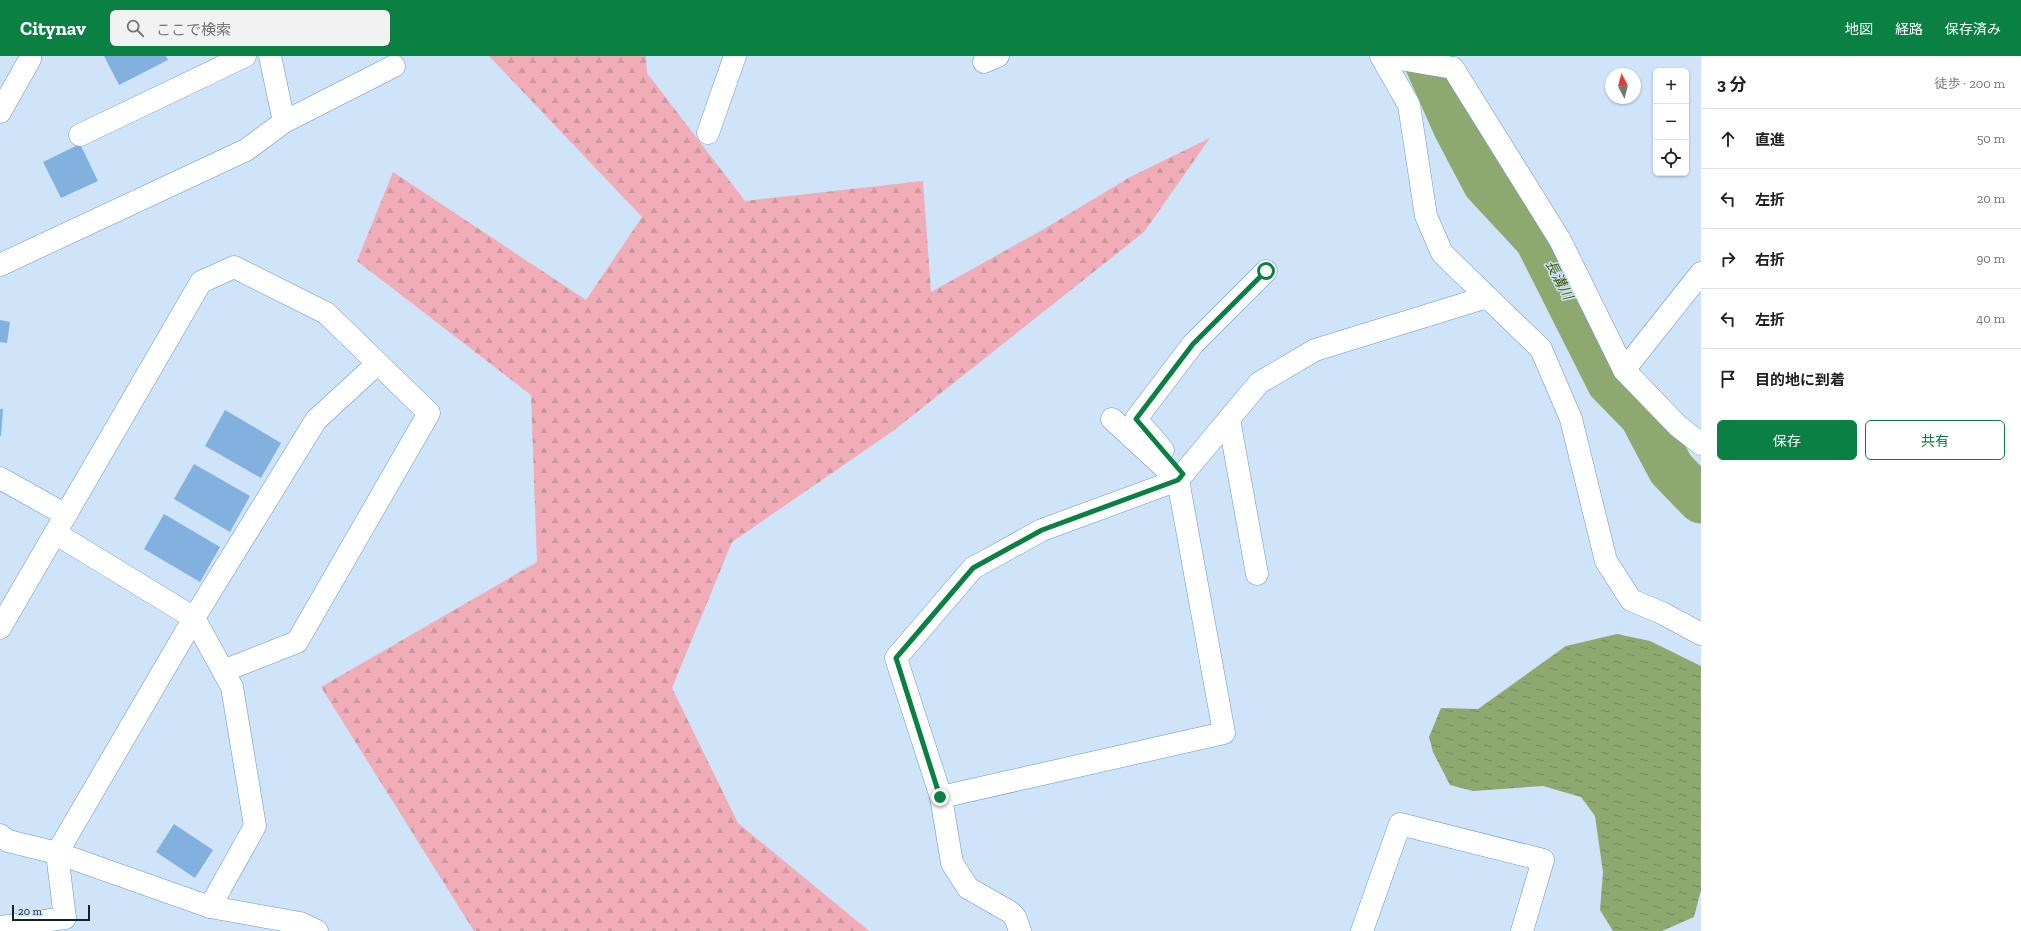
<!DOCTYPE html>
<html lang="ja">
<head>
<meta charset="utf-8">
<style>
  :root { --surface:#fff; --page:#f2f2f2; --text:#202124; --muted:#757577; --line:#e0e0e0; --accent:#0b8043 }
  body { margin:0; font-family:"Zilla Slab","Noto Sans JP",serif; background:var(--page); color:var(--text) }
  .controls { position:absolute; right:12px; top:12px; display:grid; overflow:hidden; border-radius:6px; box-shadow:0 1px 3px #0004 }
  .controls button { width:36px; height:36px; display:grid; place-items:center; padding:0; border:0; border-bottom:1px solid var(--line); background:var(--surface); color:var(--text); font:20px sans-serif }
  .compass { position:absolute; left:1605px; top:12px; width:36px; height:36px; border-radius:50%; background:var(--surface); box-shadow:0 1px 3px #0004; rotate:353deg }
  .scale { position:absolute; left:12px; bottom:10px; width:78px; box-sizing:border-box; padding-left:4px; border:2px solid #0e2235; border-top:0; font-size:11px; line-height:14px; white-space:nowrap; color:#0e2235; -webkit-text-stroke:3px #cfe3f9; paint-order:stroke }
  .stop { position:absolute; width:12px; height:12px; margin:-9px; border:3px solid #0b8043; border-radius:50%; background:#fff }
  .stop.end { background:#0b8043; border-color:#fff; box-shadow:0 1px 4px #0008 }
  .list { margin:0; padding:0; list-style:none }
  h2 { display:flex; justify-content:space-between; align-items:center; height:52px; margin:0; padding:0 16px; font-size:17px }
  h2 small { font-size:13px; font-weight:400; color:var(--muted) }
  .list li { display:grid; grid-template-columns:26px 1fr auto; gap:12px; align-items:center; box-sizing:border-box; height:60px; padding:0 16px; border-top:1px solid var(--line) }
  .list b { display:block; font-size:15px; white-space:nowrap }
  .list em { font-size:13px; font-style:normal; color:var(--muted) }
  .actions { display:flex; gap:8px; padding:12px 16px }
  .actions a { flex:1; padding:9px 0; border:1px solid var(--accent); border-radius:6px; text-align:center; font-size:14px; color:var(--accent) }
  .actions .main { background:var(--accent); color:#fff }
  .icon { flex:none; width:22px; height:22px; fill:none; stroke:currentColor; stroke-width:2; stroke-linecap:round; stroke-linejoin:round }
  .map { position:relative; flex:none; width:1701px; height:875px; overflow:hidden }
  header { display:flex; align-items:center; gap:24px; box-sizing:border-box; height:56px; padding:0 20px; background:var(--accent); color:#fff }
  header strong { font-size:19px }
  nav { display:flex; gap:22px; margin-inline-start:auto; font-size:14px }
  .search { width:280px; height:36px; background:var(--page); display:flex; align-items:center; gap:10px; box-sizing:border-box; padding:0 14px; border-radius:6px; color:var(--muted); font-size:15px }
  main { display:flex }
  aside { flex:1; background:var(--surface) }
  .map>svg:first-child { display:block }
  .forest { fill:url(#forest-firs) }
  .water { fill:url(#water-ripples) }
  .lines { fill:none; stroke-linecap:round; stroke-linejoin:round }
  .river { stroke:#8ea970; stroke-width:47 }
  .building { fill:#82b1e0 }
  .street-casing { stroke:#6697c9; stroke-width:23 }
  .street { stroke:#fff; stroke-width:22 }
  .route { stroke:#0b8043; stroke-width:5 }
  .labels { text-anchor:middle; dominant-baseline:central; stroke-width:3; stroke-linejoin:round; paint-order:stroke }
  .water-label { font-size:14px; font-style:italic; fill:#406008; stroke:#cfe3f9 }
</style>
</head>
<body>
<header>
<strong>Citynav</strong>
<div class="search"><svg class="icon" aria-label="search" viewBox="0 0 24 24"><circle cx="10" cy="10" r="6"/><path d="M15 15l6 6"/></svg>ここで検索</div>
<nav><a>地図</a><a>経路</a><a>保存済み</a></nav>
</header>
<main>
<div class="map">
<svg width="1701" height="875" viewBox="0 0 1701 875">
  <defs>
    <pattern id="forest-firs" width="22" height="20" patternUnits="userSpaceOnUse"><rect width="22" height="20" fill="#f1adb7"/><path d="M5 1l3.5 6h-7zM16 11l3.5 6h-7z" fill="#cd959e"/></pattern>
    <pattern id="water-ripples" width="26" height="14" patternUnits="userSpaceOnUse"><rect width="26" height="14" fill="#8ea970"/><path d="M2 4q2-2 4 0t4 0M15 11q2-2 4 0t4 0" fill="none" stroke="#72895d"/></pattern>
  </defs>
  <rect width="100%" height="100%" fill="#cfe3f9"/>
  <!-- forest -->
  <path class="forest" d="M489 0H646L647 17 745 145 923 125 931 236 1044 173 1130 121 1210 82 1144 176 893 375 732 486 672 632 738 767 869 875H474L321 631 537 506 531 339 357 205 393 116 586 244 642 161Z"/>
  <!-- water -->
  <path class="water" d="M1617 578 1650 585 1701 610V834L1694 861 1662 875H1613L1600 854 1603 816 1595 760 1581 741 1543 730 1473 735 1450 729 1433 696 1429 681 1441 652 1478 653 1566 590Z"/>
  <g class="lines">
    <!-- river -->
    <path class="river" d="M1425 0 1456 70 1486 127 1538 183 1610 326 1643 360 1671 413 1701 444"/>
  </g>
  <!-- building -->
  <g class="building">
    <path d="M104 0H166L168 4 119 29Z"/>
    <path d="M80 88 98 125 61 142 43 106Z"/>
    <path d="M0 264 10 266 7 287 0 286Z"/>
    <path d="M0 353H3L1 380H0Z"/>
    <path d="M225 354 281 387 261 422 205 390Z"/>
    <path d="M194 408 250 440 230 476 174 443Z"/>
    <path d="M164 458 220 491 200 526 144 493Z"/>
    <path d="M174 768 213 794 195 822 156 796Z"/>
  </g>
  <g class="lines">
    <!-- street casing -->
    <g class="street-casing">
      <g id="street">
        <path d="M270 0 284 66"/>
        <path d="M1381 0 1409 49 1426 160 1442 197 1541 293 1571 363 1606 505 1631 544 1662 557 1701 578"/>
        <path d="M1382 0 1453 12 1560 184 1624 314 1678 370 1701 388"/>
        <path d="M984 6 998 0"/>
        <path d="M0 56 30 3V0"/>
        <path d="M708 77 735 0"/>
        <path d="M80 79 245 0"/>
        <path d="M0 209 246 94 284 66 394 10"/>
        <path d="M1624 314 1701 217"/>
        <path d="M1229 363 1257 518"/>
        <path d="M1163 394 1136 363 1193 288 1266 215"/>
        <path d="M0 422 66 459"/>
        <path d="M55 477 194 562 232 631 255 770 210 851"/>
        <path d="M0 572 201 226 234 211 326 257 429 357 297 586 223 615"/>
        <path d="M941 741 1224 677 1178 424 1112 363"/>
        <path d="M0 779 8 785 57 797 210 851 300 867 317 875"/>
        <path d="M0 871 65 862 57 797 194 562 316 364 377 308"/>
        <path d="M1020 875 1015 861 1010 856 968 832 952 807 941 741 896 602 973 512 1042 474 1178 424 1259 327 1315 294 1487 241"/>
        <path d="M1362 875 1400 768 1543 804 1522 875"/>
      </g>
    </g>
    <!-- street -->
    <use href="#street" class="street"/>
  </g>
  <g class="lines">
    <!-- route -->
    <path class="route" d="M940 741 896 602 973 512 1042 474 1178 424 1183 418 1136 363 1193 288 1266 215"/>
  </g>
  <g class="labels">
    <!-- water labels -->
    <g class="water-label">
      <text transform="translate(1559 224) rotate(63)">長溝川</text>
    </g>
  </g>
</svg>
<div class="controls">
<button>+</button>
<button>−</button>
<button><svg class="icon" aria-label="locate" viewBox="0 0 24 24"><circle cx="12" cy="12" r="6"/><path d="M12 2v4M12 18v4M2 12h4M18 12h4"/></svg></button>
</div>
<svg class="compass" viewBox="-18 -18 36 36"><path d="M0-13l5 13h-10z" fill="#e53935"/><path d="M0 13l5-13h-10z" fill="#757577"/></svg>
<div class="scale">20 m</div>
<div class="stop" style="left:1266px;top:215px"></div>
<div class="stop end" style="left:940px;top:741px"></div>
</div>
<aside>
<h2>3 分<small>徒歩 · 200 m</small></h2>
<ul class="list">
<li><svg class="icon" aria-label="ahead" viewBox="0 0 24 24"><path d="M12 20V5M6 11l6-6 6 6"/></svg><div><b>直進</b></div><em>50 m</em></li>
<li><svg class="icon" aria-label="left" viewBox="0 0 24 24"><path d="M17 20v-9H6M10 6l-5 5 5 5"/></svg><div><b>左折</b></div><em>20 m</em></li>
<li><svg class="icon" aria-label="right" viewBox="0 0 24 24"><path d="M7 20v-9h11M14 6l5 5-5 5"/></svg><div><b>右折</b></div><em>90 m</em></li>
<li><svg class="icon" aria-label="left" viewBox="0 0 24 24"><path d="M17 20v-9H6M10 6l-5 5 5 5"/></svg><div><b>左折</b></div><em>40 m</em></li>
<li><svg class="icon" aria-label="arrive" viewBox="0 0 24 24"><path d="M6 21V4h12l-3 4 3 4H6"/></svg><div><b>目的地に到着</b></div></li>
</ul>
<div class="actions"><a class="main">保存</a><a>共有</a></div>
</aside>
</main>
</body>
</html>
